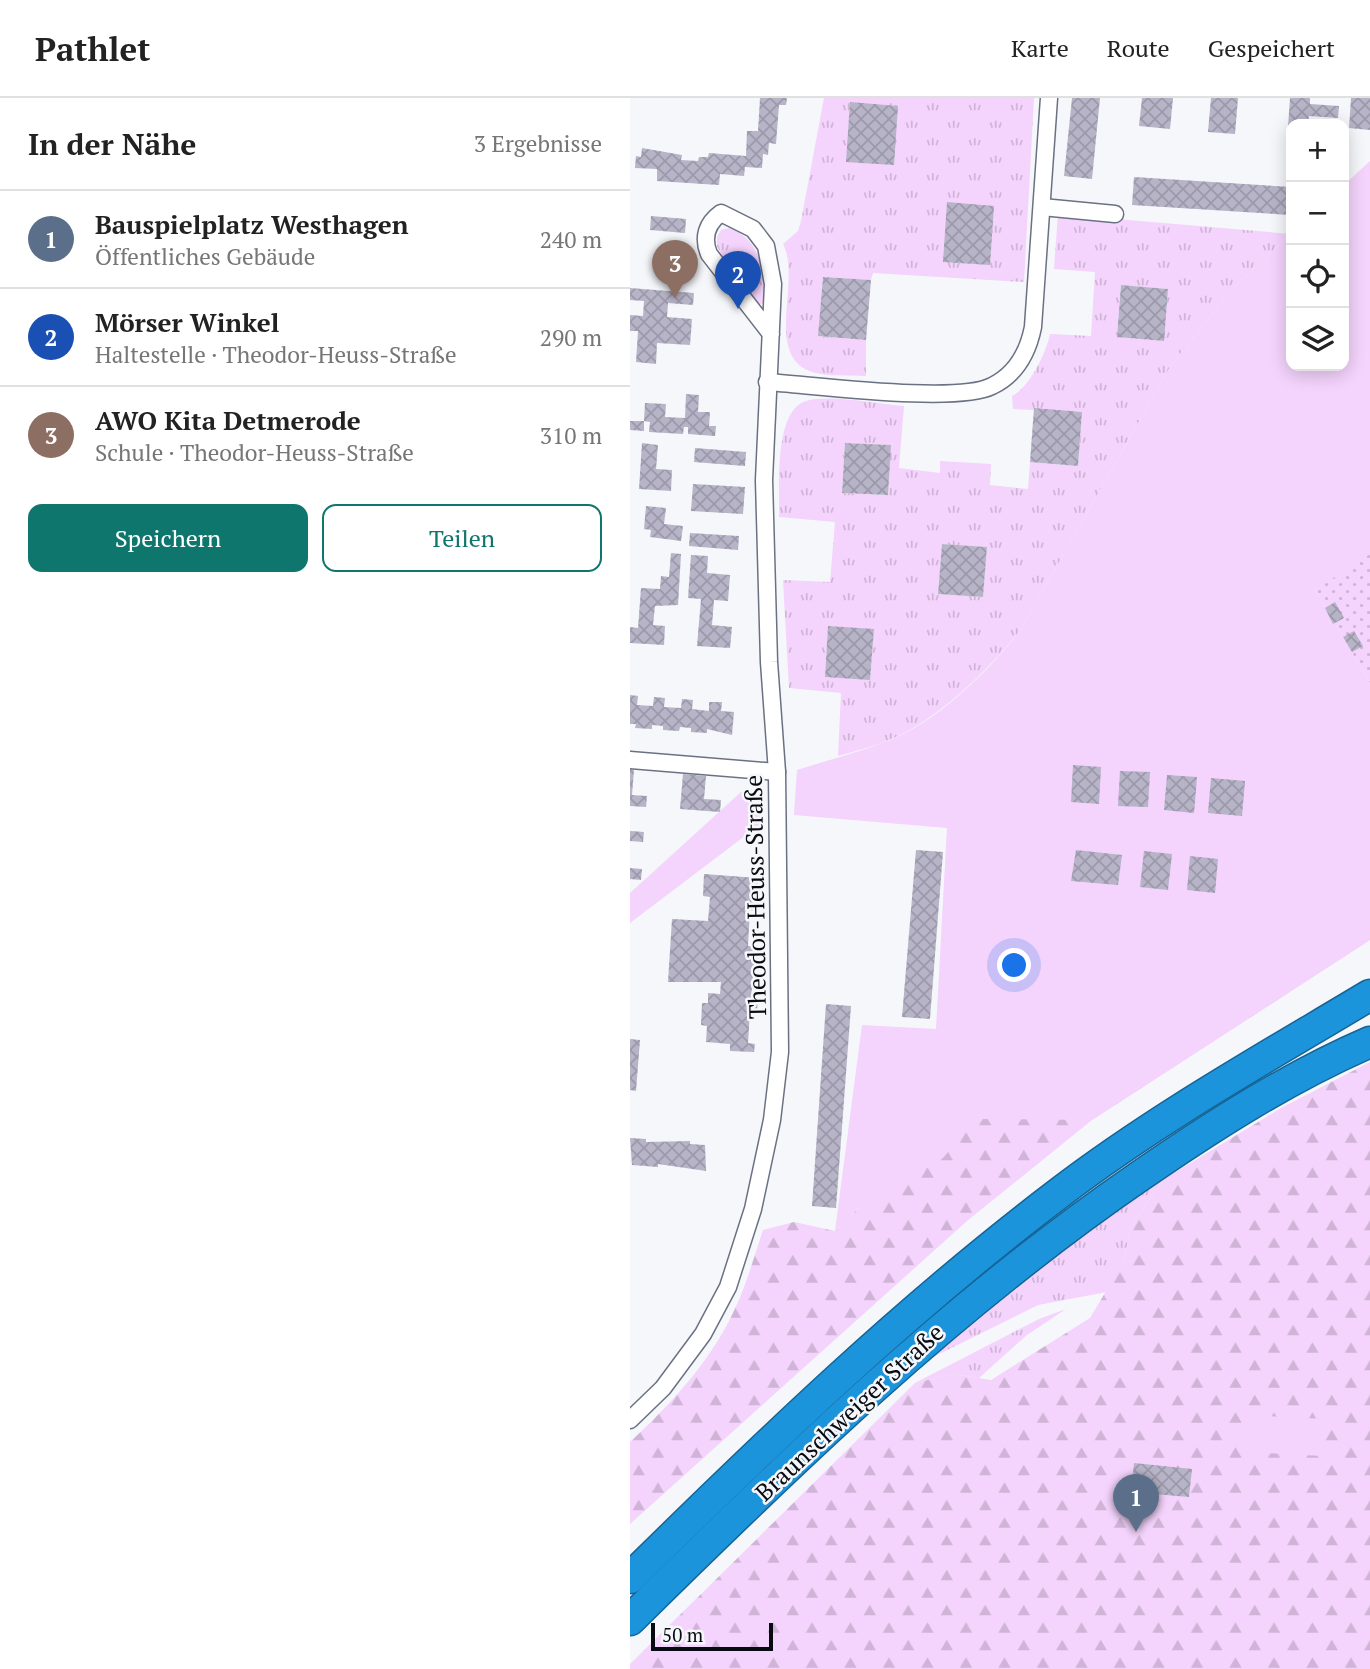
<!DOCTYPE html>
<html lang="de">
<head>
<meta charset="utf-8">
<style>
  :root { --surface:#fff; --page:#f6f6f6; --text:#222; --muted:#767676; --line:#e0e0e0; --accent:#0f766e }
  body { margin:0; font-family:"PT Serif",serif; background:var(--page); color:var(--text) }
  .controls { position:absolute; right:21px; top:21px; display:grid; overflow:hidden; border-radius:14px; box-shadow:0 4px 18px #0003 }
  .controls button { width:63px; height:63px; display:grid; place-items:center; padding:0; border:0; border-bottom:2px solid var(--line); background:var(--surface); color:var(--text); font:35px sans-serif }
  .scale { position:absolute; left:21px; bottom:18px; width:122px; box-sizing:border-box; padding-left:7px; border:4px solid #090b12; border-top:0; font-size:19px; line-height:24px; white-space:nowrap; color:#090b12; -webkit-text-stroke:5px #f5f7fb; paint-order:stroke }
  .you { position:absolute; left:385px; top:868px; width:24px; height:24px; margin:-18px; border:5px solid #fff; border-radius:50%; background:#1a73e8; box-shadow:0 0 0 10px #1a73e833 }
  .badge { display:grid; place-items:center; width:46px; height:46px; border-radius:50%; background:var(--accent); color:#fff; font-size:23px; font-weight:700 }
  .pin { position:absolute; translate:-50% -58px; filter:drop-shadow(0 2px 4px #0008) }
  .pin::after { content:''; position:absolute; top:37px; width:24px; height:21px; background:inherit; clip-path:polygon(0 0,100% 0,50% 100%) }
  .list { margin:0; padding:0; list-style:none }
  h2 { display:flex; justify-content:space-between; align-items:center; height:91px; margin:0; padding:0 28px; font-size:30px }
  h2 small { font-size:23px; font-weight:400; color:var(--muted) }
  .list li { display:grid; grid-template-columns:46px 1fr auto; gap:21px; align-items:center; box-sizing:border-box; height:98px; padding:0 28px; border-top:2px solid var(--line) }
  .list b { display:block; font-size:26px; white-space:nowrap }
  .list p { margin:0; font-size:23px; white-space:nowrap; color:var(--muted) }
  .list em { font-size:23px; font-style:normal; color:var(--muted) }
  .actions { display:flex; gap:14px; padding:21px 28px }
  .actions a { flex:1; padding:16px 0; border:2px solid var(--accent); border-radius:14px; text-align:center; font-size:24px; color:var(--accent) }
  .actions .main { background:var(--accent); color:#fff }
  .icon { flex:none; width:38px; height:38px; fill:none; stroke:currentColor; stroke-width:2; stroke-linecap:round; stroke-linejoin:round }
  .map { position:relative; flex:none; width:740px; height:1571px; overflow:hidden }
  header { display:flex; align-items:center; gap:42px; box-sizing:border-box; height:98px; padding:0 35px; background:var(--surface); border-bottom:2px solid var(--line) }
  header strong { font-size:33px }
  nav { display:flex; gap:38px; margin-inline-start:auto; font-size:24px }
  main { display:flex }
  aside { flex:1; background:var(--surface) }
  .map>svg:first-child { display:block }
  .grass { fill:url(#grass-tufts); fill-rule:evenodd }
  .forest { fill:url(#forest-firs) }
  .park { fill:#f4d3fc }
  .garden { fill:url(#garden-dots) }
  .building { fill:url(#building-cross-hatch) }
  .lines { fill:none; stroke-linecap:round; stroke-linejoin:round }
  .street-casing { stroke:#6a7183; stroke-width:19 }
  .highway-casing { stroke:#156495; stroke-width:33 }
  .street { stroke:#fff; stroke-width:16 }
  .highway { stroke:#1c94db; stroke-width:30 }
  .labels { text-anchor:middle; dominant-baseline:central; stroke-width:5; stroke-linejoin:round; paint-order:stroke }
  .street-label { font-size:24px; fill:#090b12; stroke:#f5f7fb }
</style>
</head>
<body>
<header>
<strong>Pathlet</strong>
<nav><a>Karte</a><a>Route</a><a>Gespeichert</a></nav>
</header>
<main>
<aside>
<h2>In der Nähe<small>3 Ergebnisse</small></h2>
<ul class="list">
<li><span class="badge" style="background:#5c6f8a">1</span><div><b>Bauspielplatz Westhagen</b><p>Öffentliches Gebäude</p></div><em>240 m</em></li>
<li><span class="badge" style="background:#1a4fb4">2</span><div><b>Mörser Winkel</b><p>Haltestelle · Theodor-Heuss-Straße</p></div><em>290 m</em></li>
<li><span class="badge" style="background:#8d6e63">3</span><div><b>AWO Kita Detmerode</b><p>Schule · Theodor-Heuss-Straße</p></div><em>310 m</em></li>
</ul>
<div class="actions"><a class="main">Speichern</a><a>Teilen</a></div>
</aside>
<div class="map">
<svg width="740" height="1571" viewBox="0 0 740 1571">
  <defs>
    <pattern id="grass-tufts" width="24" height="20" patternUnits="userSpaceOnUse" patternTransform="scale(1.75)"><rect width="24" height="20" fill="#f4d3fc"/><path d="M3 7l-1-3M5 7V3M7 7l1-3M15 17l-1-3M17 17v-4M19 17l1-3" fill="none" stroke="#d0b4d7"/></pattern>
    <pattern id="forest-firs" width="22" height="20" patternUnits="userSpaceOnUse" patternTransform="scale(1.75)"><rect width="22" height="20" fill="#f4d3fc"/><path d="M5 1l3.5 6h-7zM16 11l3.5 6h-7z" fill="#d0b4d7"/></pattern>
    <pattern id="garden-dots" width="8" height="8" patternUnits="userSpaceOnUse" patternTransform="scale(1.75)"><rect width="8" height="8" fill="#f4d3fc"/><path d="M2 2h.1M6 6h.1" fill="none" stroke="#d0b4d7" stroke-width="1.8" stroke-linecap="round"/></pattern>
    <pattern id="building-cross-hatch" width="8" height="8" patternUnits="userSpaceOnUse" patternTransform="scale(1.75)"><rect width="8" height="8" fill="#b7b4c8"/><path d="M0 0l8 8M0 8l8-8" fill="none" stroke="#9c99ab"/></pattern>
  </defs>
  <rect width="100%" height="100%" fill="#f5f7fb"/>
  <!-- grass -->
  <g class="grass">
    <path d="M194 0H404L394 184 243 175 241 182 193 179 189 238 236 242V278C220 277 198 279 182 274 133 258 172 181 153 146L168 133 171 123Z"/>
    <path d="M428 116 661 136 603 190 540 269 391 531C360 571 307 623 259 642 243 649 225 653 208 658L211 595 159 590 153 482 200 484 205 424 149 419C150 391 143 313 176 303 201 296 247 306 274 308L269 370 310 375V363L361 366 360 387 398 391 400 364 448 368 452 314 383 311 382 298C400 289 416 255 420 236L461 238 465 174 424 171ZM491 187 538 191 533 243 487 239ZM215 345 260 347 258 397 212 395ZM312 446 357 449 353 499 308 496ZM198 528 244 532 240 581 195 579Z"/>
    <path d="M99 130C132 142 135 175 133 205L129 207 99 172 87 148V139L91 132Z"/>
    <path d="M534 1081 501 1128 494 1163 477 1194 408 1207 291 1265 434 1148Z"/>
    <path d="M436 1211 397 1237 349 1280 323 1276 285 1285 409 1221Z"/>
  </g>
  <!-- forest -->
  <g class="forest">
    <path d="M740 842 462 1022 337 1123 0 1426V1344C44 1303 84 1260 108 1204 118 1181 125 1156 133 1132L164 1124 205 1133 228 1111 346 1021Z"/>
    <path d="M740 964V1571H0V1566L285 1285 323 1276 361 1282 460 1220 494 1163 501 1128 534 1081 651 1010Z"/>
  </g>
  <!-- park -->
  <g class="park">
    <path d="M740 63V457L685 492 740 585V842L462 1022 346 1021 313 1060 228 1111 205 1133 232 927 306 931 317 730 164 717 167 672C198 662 230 654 260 642 308 623 360 572 391 531L540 269 603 190 661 136V268H714V87Z"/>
    <path d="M111 694 132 700V725L0 825V795Z"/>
    <path d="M616 1317 695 1321 693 1358 614 1354Z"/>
  </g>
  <!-- garden -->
  <path class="garden" d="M740 456V585L685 492Z"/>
  <!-- building -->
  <g class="building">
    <path d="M130 0H157L156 7H149L146 46 139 45 138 57 133 56 132 70 115 69 114 78 90 76 89 87 27 83V71L5 70 6 58 11 59 12 50 52 57 51 62 68 63 69 59H78L79 55 116 58 117 33H128Z"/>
    <path d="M442 0H470L462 81 434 78Z"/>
    <path d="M512 0H543L540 31 509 28Z"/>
    <path d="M581 0H608L605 36 578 34Z"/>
    <path d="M660 0H680V6L709 8 708 20 679 18 678 26H661V59L656 58Z"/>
    <path d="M721 0H740V32L719 30Z"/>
    <path d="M220 4 268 8 264 67 216 64Z"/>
    <path d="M504 79 661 89V117L502 107Z"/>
    <path d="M317 104 364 108 360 167 313 164Z"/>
    <path d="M21 118 56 121 55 135 20 132Z"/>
    <path d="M193 179 241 182 236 242 188 238Z"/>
    <path d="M491 187 538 191 534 243 487 239Z"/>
    <path d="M0 190 64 195 63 207 38 205 37 219 62 221 60 247 27 245 26 266 6 264 8 233H0V217L13 218 14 203 0 202Z"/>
    <path d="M56 296 69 297 68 314H80L79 328H86L85 338 58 336V329H54L53 336 19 334 20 324 14 323 15 305 36 306 35 319 55 320Z"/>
    <path d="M404 310 452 314 448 368 400 364Z"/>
    <path d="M0 323H14V333L0 332Z"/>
    <path d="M12 345 28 347 26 371 42 372 41 393 9 391Z"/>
    <path d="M215 345 261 347 258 397 212 395Z"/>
    <path d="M65 350 116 354 115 368 64 364Z"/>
    <path d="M63 386 115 389 113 416 61 413Z"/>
    <path d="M16 408 36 410 34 426 53 428 51 443 20 439 21 432 14 431Z"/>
    <path d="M60 435 109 438 108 452 59 448Z"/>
    <path d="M312 446 357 449 353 499 308 496Z"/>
    <path d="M41 455 51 456 48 507 25 508 23 527 35 528 34 547 0 545V529L8 530 11 490 30 491 31 478 39 479Z"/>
    <path d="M61 457 78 458 77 475 100 477 98 503 84 502 82 527 102 529 100 550 67 548 71 501 58 500Z"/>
    <path d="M705 504 714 520 703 526 695 510Z"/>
    <path d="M198 528 244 531 240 582 195 579Z"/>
    <path d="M724 533 733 548 722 554 713 539Z"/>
    <path d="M0 597 8 598 7 607 23 608 24 599 35 600 34 609 51 610 52 601 63 602 62 611 79 613V604H92L91 613 104 614 102 637 77 631V635L61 634V630L50 629 49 633 33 632V628L22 627V631L5 630 6 626H0Z"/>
    <path d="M443 667 471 669 469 706 441 704Z"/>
    <path d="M0 671 4 672 2 697 17 698 16 709 0 708Z"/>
    <path d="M490 673 520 674 518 709 488 708Z"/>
    <path d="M53 676 76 678 74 701 91 702 90 714 50 711Z"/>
    <path d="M537 677 567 679 564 715 534 712Z"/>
    <path d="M581 680 615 683 612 718 578 715Z"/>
    <path d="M0 733 14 734 13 744 0 743Z"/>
    <path d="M286 752 313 754 300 921 272 919Z"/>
    <path d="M446 752 492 757 488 787 441 783Z"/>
    <path d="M514 753 542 756 538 792 510 789Z"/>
    <path d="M560 758 588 761 585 795 557 792Z"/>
    <path d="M0 770 12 771 11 782 0 781Z"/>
    <path d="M74 776 128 780 126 813 120 812 118 848 125 849V859H129V867H124L121 900H128L127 913H120L118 945 125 946 124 954 100 953V946L76 944 77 928 71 927 72 905H78V895L90 896 91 884H38L42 821 78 823 80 799 73 798Z"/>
    <path d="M196 906 221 908 206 1110 182 1108Z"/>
    <path d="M0 941 10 942 6 993 0 992Z"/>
    <path d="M0 1040 16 1041V1044L60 1043V1046L75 1047 76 1073 28 1066V1069L2 1067Z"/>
    <path d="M504 1365 562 1371 559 1399 501 1394Z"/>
  </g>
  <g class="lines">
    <!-- street casing -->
    <g class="street-casing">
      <g id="street">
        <path d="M412 109 485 116"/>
        <path d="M137 284C184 287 327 306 362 288 387 276 398 254 403 229L419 0"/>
        <path d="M0 662 147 674"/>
        <path d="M0 1322 33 1290 73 1236 98 1189 123 1111 142 1022 150 954 147 674 139 564 134 382 143 186 136 148 123 131 91 115C77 125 72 139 79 156L141 236"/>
      </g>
    </g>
    <!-- highway casing -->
    <g class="highway-casing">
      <g id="highway">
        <path d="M0 1480C137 1345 275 1212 428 1096 526 1021 635 960 740 897"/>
        <path d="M0 1522C160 1364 321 1208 507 1080 581 1029 657 980 740 944"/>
      </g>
    </g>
    <!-- street -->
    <use href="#street" class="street"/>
    <!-- highway -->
    <use href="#highway" class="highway"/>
  </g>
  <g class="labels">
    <!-- street labels -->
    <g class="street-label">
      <text transform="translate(125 799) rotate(-91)">Theodor-Heuss-Straße</text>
      <text transform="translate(219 1314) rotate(-43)">Braunschweiger Straße</text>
    </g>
  </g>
</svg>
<div class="controls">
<button>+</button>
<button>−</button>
<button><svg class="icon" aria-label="locate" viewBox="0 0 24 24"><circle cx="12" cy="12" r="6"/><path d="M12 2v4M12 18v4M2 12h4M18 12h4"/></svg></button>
<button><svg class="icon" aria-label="layers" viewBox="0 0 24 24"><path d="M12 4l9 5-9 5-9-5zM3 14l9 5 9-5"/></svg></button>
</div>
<div class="scale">50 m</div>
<div class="you"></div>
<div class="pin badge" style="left:506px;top:1434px;background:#5c6f8a">1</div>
<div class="pin badge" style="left:108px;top:211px;background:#1a4fb4">2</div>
<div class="pin badge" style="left:45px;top:200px;background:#8d6e63">3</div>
</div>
</main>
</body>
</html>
